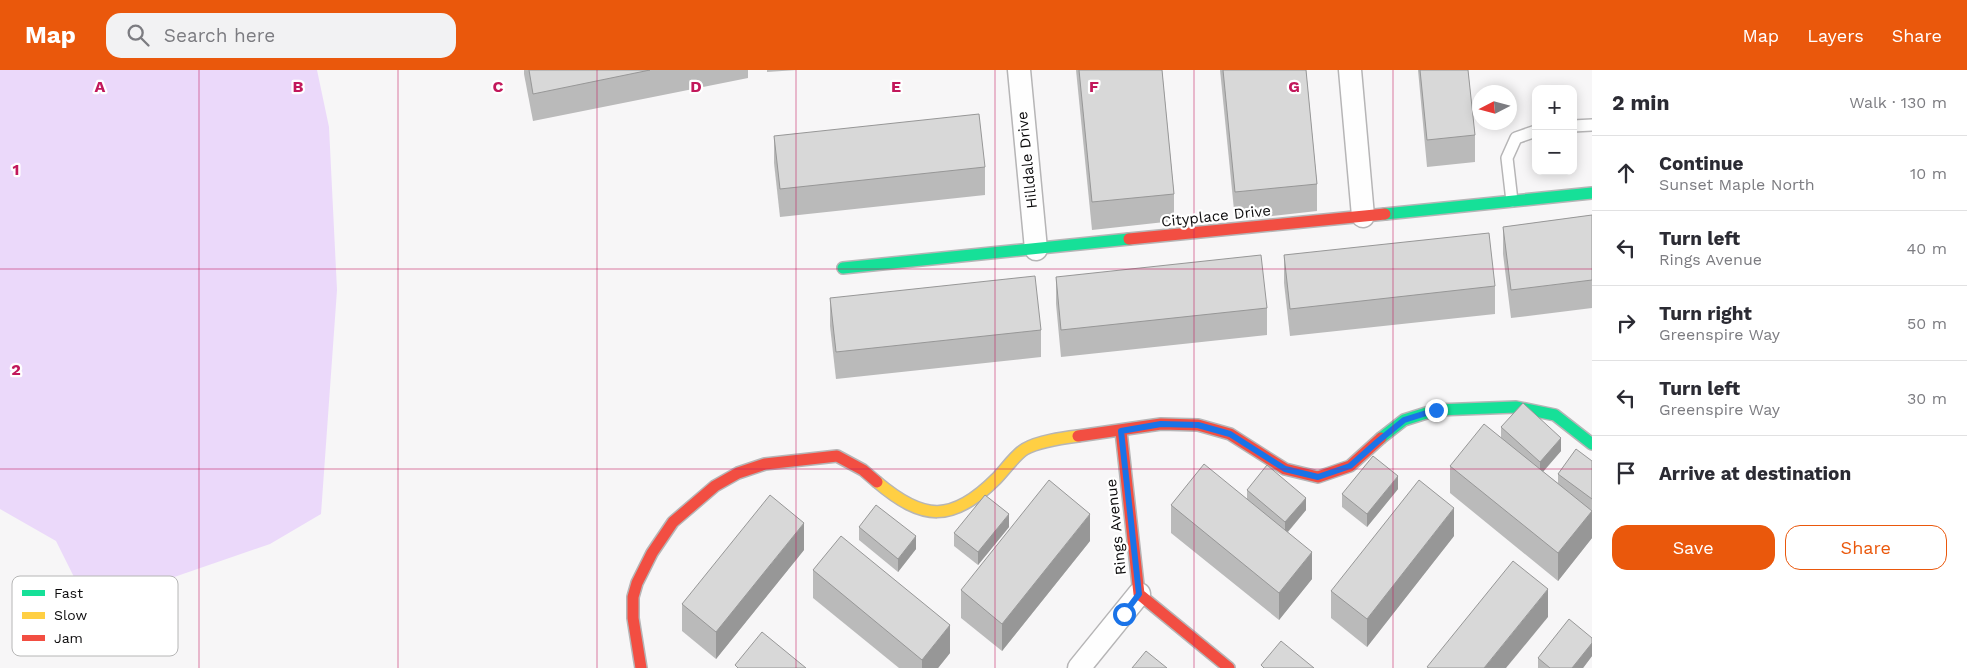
<!DOCTYPE html>
<html lang="en">
<head>
<meta charset="utf-8">
<style>
  :root { --surface:#fff; --page:#f2f2f3; --text:#2b2b33; --muted:#7c7c81; --line:#e1e1e2; --accent:#ea580c }
  body { margin:0; font-family:"Work Sans",sans-serif; background:var(--page); color:var(--text) }
  .controls { position:absolute; right:15px; top:15px; display:grid; overflow:hidden; border-radius:10px; box-shadow:0 2px 12px #0003 }
  .controls button { width:45px; height:45px; display:grid; place-items:center; padding:0; border:0; border-bottom:1px solid var(--line); background:var(--surface); color:var(--text); font:25px sans-serif }
  .compass { position:absolute; left:1472px; top:15px; width:45px; height:45px; border-radius:50%; background:var(--surface); box-shadow:0 2px 12px #0003; rotate:264deg }
  .stop { position:absolute; width:15px; height:15px; margin:-11px; border:4px solid #1a73e8; border-radius:50%; background:#fff }
  .stop.end { background:#1a73e8; border-color:#fff; box-shadow:0 1px 5px #0008 }
  .list { margin:0; padding:0; list-style:none }
  h2 { display:flex; justify-content:space-between; align-items:center; height:65px; margin:0; padding:0 20px; font-size:21px }
  h2 small { font-size:16px; font-weight:400; color:var(--muted) }
  .list li { display:grid; grid-template-columns:32px 1fr auto; gap:15px; align-items:center; box-sizing:border-box; height:75px; padding:0 20px; border-top:1px solid var(--line) }
  .list b { display:block; font-size:19px; white-space:nowrap }
  .list p { margin:0; font-size:16px; white-space:nowrap; color:var(--muted) }
  .list em { font-size:16px; font-style:normal; color:var(--muted) }
  .actions { display:flex; gap:10px; padding:15px 20px }
  .actions a { flex:1; padding:11px 0; border:1px solid var(--accent); border-radius:15px; text-align:center; font-size:18px; color:var(--accent) }
  .actions .main { background:var(--accent); color:#fff }
  .icon { flex:none; width:28px; height:28px; fill:none; stroke:currentColor; stroke-width:2; stroke-linecap:round; stroke-linejoin:round }
  .map { position:relative; flex:none; width:1592px; height:598px; overflow:hidden }
  header { display:flex; align-items:center; gap:30px; box-sizing:border-box; height:70px; padding:0 25px; background:var(--accent); color:#fff }
  header strong { font-size:24px }
  nav { display:flex; gap:28px; margin-inline-start:auto; font-size:18px }
  .search { width:350px; height:45px; background:var(--page); display:flex; align-items:center; gap:12px; box-sizing:border-box; padding:0 18px; border-radius:15px; color:var(--muted); font-size:19px }
  main { display:flex }
  aside { flex:1; background:var(--surface) }
  .map>svg:first-child { display:block }
  .green { fill:#ebd9fa }
  .lines { fill:none; stroke-linecap:round; stroke-linejoin:round }
  .lane-casing { stroke:#b6b5b6; stroke-width:14 }
  .street-casing { stroke:#b6b5b6; stroke-width:25 }
  .fast-casing { stroke:#b6b5b6; stroke-width:14 }
  .slow-casing { stroke:#b6b5b6; stroke-width:14 }
  .jam-casing { stroke:#b6b5b6; stroke-width:14 }
  .lane { stroke:#fefefe; stroke-width:11 }
  .street { stroke:#fefefe; stroke-width:22 }
  .fast { stroke:#16e098; stroke-width:11 }
  .slow { stroke:#ffcf43; stroke-width:11 }
  .jam { stroke:#f24e42; stroke-width:11 }
  .wall { fill:#bababa }
  .shaded-wall { fill:#979797 }
  .building { fill:#d8d8d8; stroke:#979797 }
  .route { stroke:#1a73e8; stroke-width:6 }
  .grid { fill:none; stroke:#c2185b; stroke-width:1; stroke-opacity:0.55 }
  .labels { text-anchor:middle; dominant-baseline:central; stroke-width:4.5; stroke-linejoin:round; paint-order:stroke }
  .street-label { font-size:15px; fill:#0c0b0c; stroke:#fff }
  .key { fill:#fff; stroke:#b6b6b6; stroke-width:1 }
  .key-label { font-size:14px; fill:#0c0b0c }
  .grid-label { font-size:16px; text-anchor:middle; font-weight:bold; fill:#c2185b; stroke:#fff; stroke-width:4.5; stroke-linejoin:round; paint-order:stroke }
</style>
</head>
<body>
<header>
<strong>Map</strong>
<div class="search"><svg class="icon" aria-label="search" viewBox="0 0 24 24"><circle cx="10" cy="10" r="6"/><path d="M15 15l6 6"/></svg>Search here</div>
<nav><a>Map</a><a>Layers</a><a>Share</a></nav>
</header>
<main>
<div class="map">
<svg width="1592" height="598" viewBox="0 0 1592 598">
  <rect width="100%" height="100%" fill="#f7f6f7"/>
  <!-- green -->
  <path class="green" d="M0 0H317L329 57 337 220 321 444 270 474 154 514 81 521 56 471 0 439Z"/>
  <g class="lines">
    <!-- lane casing -->
    <g class="lane-casing">
      <g id="lane">
        <path d="M1573 56 1592 55"/>
        <path d="M1512 131 1507 88 1516 68 1536 61"/>
      </g>
    </g>
    <!-- street casing -->
    <g class="street-casing">
      <g id="street">
        <path d="M1019 0 1036 179"/>
        <path d="M1350 0 1363 146"/>
        <path d="M1079 598 1139 524"/>
      </g>
    </g>
    <!-- fast casing -->
    <g class="fast-casing">
      <g id="fast">
        <path d="M1385 144 1592 123"/>
        <path d="M843 198 1129 169"/>
        <path d="M1381 368 1404 350 1436 340 1516 337 1555 345 1592 374"/>
      </g>
    </g>
    <!-- slow casing -->
    <g class="slow-casing">
      <path id="slow" d="M877 412C923 451 952 453 996 409 1004 401 1016 384 1025 379 1039 371 1062 368 1078 366"/>
    </g>
    <!-- jam casing -->
    <g class="jam-casing">
      <g id="jam">
        <path d="M1129 169 1385 144"/>
        <path d="M1121 361 1139 524 1229 598"/>
        <path d="M1078 366 1161 354 1198 355 1230 364 1285 399 1318 407 1350 396 1381 368"/>
        <path d="M641 598 633 548V527L637 513 652 483 673 452 715 416 738 403 765 394 837 386 863 400 877 412"/>
      </g>
    </g>
    <!-- lane -->
    <use href="#lane" class="lane"/>
    <!-- street -->
    <use href="#street" class="street"/>
    <!-- fast -->
    <use href="#fast" class="fast"/>
    <!-- slow -->
    <use href="#slow" class="slow"/>
    <!-- jam -->
    <use href="#jam" class="jam"/>
  </g>
  <!-- wall -->
  <g class="wall">
    <path d="M524 0H748V8L533 51 524 4Z"/>
    <path d="M767 0H797L767 2Z"/>
    <path d="M1076 0H1162L1174 124V151L1092 160Z"/>
    <path d="M1220 0H1306L1317 114V141L1235 150Z"/>
    <path d="M1418 0H1468L1475 65V92L1427 97Z"/>
    <path d="M774 66 985 97V125L780 147 774 93Z"/>
    <path d="M1592 145V238L1511 248 1503 184V157Z"/>
    <path d="M1284 185 1495 216V244L1290 266 1284 213Z"/>
    <path d="M1056 207 1267 238V265L1061 287 1056 234Z"/>
    <path d="M830 228 1041 260V287L836 309 830 256Z"/>
    <path d="M1501 357 1561 381 1543 402 1558 413V404L1592 391V468L1558 511 1450 423V396L1501 368Z"/>
    <path d="M1398 419 1367 457 1342 437V424Z"/>
    <path d="M1247 420 1306 440 1288 462 1312 509 1279 550 1171 463V435L1247 429Z"/>
    <path d="M859 457 916 479 898 502 859 470Z"/>
    <path d="M1009 457 978 495 954 476V463Z"/>
    <path d="M1454 466 1367 577 1331 548V521Z"/>
    <path d="M1090 471 1002 581 961 548V520Z"/>
    <path d="M804 480 716 589 682 561V534Z"/>
    <path d="M813 500 950 583 938 598H899L813 528Z"/>
    <path d="M1592 568V586L1583 598H1538V588Z"/>
  </g>
  <!-- shaded-wall -->
  <g class="shaded-wall">
    <path d="M1561 368V381L1540 405V392Z"/>
    <path d="M1398 406V419L1367 457V444Z"/>
    <path d="M1306 428V440L1285 465V452Z"/>
    <path d="M1454 438V466L1367 577V549Z"/>
    <path d="M1592 441V468L1558 511V483Z"/>
    <path d="M1009 444V457L978 495V482Z"/>
    <path d="M1090 444V471L1002 581V554Z"/>
    <path d="M804 453V480L716 589V562Z"/>
    <path d="M916 466V479L898 502V489Z"/>
    <path d="M1312 482V509L1279 550V523Z"/>
    <path d="M1548 519V547L1506 598H1484Z"/>
    <path d="M950 555V583L938 598H922V590Z"/>
    <path d="M1592 573V586L1583 598H1572Z"/>
  </g>
  <!-- building -->
  <g class="building">
    <path d="M529 0H650L533 24Z"/>
    <path d="M1079 0H1162L1174 124 1092 132Z"/>
    <path d="M1223 0H1306L1317 114 1235 122Z"/>
    <path d="M1420 0H1468L1475 65 1427 70Z"/>
    <path d="M979 44 985 97 780 119 774 66Z"/>
    <path d="M1592 145V210L1511 220 1503 157Z"/>
    <path d="M1489 163 1495 216 1290 239 1284 185Z"/>
    <path d="M1261 185 1267 238 1061 260 1056 207Z"/>
    <path d="M1035 206 1041 260 836 282 830 228Z"/>
    <path d="M1523 333 1561 368 1540 392 1501 357Z"/>
    <path d="M1484 354 1592 441 1558 483 1450 396Z"/>
    <path d="M1576 379 1592 391V429L1558 404Z"/>
    <path d="M1373 386 1398 406 1367 444 1342 424Z"/>
    <path d="M1204 394 1312 482 1279 523 1171 435Z"/>
    <path d="M1267 395 1306 428 1285 452 1247 420Z"/>
    <path d="M1049 410 1090 444 1002 554 961 520Z"/>
    <path d="M1419 410 1454 438 1367 549 1331 521Z"/>
    <path d="M770 425 804 453 716 562 682 534Z"/>
    <path d="M985 425 1009 444 978 482 954 463Z"/>
    <path d="M876 435 916 466 898 489 859 457Z"/>
    <path d="M841 466 950 555 922 590 813 500Z"/>
    <path d="M1513 491 1548 519 1484 598H1429L1427 597Z"/>
    <path d="M1569 549 1592 568V573L1572 598H1550L1538 588Z"/>
    <path d="M762 562 806 598H738L735 595Z"/>
    <path d="M1281 571 1314 598H1264L1261 595Z"/>
    <path d="M1146 581 1167 598H1132Z"/>
  </g>
  <g class="lines">
    <!-- route -->
    <path class="route" d="M1124 544 1139 524 1121 361 1161 354 1198 355 1230 364 1285 399 1318 407 1350 396 1377 372 1404 350 1436 340"/>
  </g>
  <!-- grid -->
  <path class="grid" d="M199 0V598M398 0V598M597 0V598M796 0V598M995 0V598M1194 0V598M1393 0V598M0 199H1592M0 399H1592"/>
  <g class="labels">
    <!-- street labels -->
    <g class="street-label">
      <text transform="translate(1027 90) rotate(-96)">Hilldale Drive</text>
      <text transform="translate(1216 146) rotate(-6)">Cityplace Drive</text>
      <text transform="translate(1116 457) rotate(-96)">Rings Avenue</text>
    </g>
  </g>
  <!-- legend -->
  <rect x="12" y="506" width="166" height="80" rx="8" class="key"/>
  <rect x="22" y="520" width="23" height="6" fill="#16e098"/>
  <rect x="22" y="542" width="23" height="7" fill="#ffcf43"/>
  <rect x="22" y="565" width="23" height="6" fill="#f24e42"/>
  <g class="key-label">
    <text x="54" y="528">Fast</text>
    <text x="54" y="550">Slow</text>
    <text x="54" y="573">Jam</text>
  </g>
  <g class="grid-label">
    <text x="100" y="22">A</text>
    <text x="298" y="22">B</text>
    <text x="498" y="22">C</text>
    <text x="696" y="22">D</text>
    <text x="896" y="22">E</text>
    <text x="1094" y="22">F</text>
    <text x="1294" y="22">G</text>
    <text x="16" y="105">1</text>
    <text x="16" y="305">2</text>
  </g>
</svg>
<div class="controls">
<button>+</button>
<button>−</button>
</div>
<svg class="compass" viewBox="-18 -18 36 36"><path d="M0-13l5 13h-10z" fill="#e53935"/><path d="M0 13l5-13h-10z" fill="#7c7c81"/></svg>
<div class="stop" style="left:1124px;top:544px"></div>
<div class="stop end" style="left:1436px;top:340px"></div>
</div>
<aside>
<h2>2 min<small>Walk · 130 m</small></h2>
<ul class="list">
<li><svg class="icon" aria-label="ahead" viewBox="0 0 24 24"><path d="M12 20V5M6 11l6-6 6 6"/></svg><div><b>Continue</b><p>Sunset Maple North</p></div><em>10 m</em></li>
<li><svg class="icon" aria-label="left" viewBox="0 0 24 24"><path d="M17 20v-9H6M10 6l-5 5 5 5"/></svg><div><b>Turn left</b><p>Rings Avenue</p></div><em>40 m</em></li>
<li><svg class="icon" aria-label="right" viewBox="0 0 24 24"><path d="M7 20v-9h11M14 6l5 5-5 5"/></svg><div><b>Turn right</b><p>Greenspire Way</p></div><em>50 m</em></li>
<li><svg class="icon" aria-label="left" viewBox="0 0 24 24"><path d="M17 20v-9H6M10 6l-5 5 5 5"/></svg><div><b>Turn left</b><p>Greenspire Way</p></div><em>30 m</em></li>
<li><svg class="icon" aria-label="arrive" viewBox="0 0 24 24"><path d="M6 21V4h12l-3 4 3 4H6"/></svg><div><b>Arrive at destination</b></div></li>
</ul>
<div class="actions"><a class="main">Save</a><a>Share</a></div>
</aside>
</main>
</body>
</html>
